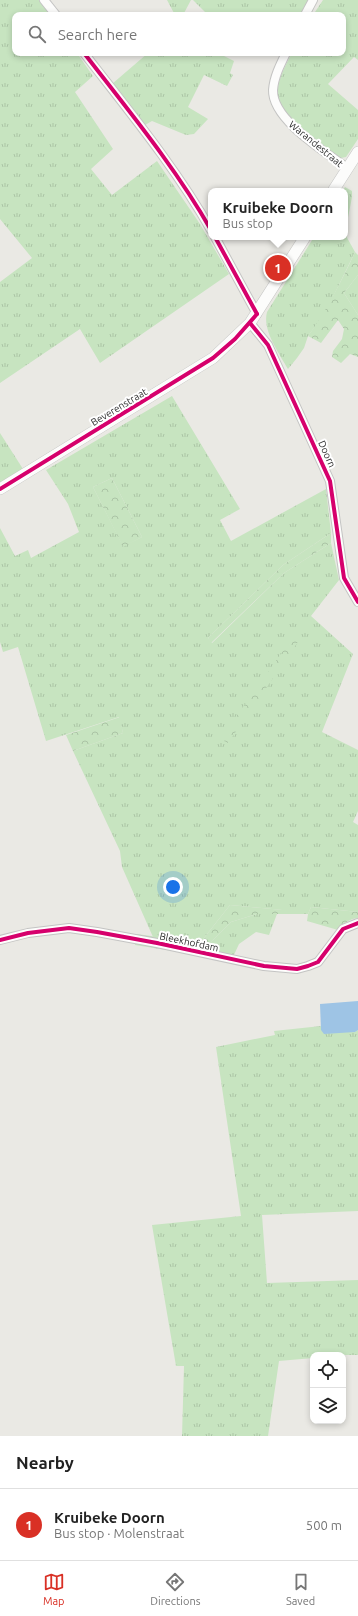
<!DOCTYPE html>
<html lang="en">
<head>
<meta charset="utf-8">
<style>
  :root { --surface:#fff; --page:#f6f6f6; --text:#222; --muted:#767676; --line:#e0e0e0; --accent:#d93025 }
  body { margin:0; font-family:Ubuntu,sans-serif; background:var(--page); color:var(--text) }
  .controls { position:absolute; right:12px; bottom:12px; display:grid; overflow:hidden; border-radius:8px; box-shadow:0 2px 6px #0003 }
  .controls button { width:36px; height:36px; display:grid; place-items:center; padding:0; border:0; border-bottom:1px solid var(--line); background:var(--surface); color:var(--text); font:20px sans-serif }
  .you { position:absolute; left:173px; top:887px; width:14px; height:14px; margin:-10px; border:3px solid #fff; border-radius:50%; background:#1a73e8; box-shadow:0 0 0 6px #1a73e833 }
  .badge { display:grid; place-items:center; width:26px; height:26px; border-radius:50%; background:var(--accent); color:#fff; font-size:13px; font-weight:700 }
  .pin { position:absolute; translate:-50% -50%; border:2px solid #fff; box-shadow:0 1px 4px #0006 }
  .popup { position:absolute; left:208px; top:188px; width:140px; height:52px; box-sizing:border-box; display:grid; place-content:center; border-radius:8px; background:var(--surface); filter:drop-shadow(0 1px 3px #0005); font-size:13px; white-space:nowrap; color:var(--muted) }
  .popup b { font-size:15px; color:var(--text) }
  .popup::after { content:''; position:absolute; left:50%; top:100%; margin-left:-8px; border:8px solid transparent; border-top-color:var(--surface) }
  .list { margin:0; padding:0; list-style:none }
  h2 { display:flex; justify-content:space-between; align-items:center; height:52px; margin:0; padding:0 16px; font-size:17px }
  h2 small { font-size:13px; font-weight:400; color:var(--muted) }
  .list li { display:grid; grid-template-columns:26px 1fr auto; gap:12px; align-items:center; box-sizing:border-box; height:72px; padding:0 16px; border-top:1px solid var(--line) }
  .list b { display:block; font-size:15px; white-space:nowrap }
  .list p { margin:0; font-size:13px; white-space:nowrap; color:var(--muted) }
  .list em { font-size:13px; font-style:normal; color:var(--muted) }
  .icon { flex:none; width:22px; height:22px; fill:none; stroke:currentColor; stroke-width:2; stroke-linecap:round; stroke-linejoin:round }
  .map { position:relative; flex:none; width:358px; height:1436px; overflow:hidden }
  .search { position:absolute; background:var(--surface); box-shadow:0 2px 6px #0003; left:12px; right:12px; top:12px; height:44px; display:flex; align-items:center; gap:10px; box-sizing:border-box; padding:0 14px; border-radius:8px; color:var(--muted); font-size:15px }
  .sheet { height:124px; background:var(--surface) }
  nav { display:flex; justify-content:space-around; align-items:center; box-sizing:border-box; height:56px; border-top:1px solid var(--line); background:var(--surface); font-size:11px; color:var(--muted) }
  nav a { display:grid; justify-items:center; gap:2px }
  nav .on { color:var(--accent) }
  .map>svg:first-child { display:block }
  .grass { fill:url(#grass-tufts); fill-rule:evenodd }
  .forest { fill:url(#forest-crowns) }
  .water { fill:#9ec4e5 }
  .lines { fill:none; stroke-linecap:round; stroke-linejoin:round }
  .street-casing { stroke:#c4c4c3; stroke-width:10 }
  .secondary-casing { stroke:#c4c4c3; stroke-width:12 }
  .street { stroke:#fcfcfb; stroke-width:8 }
  .secondary { stroke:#fcfcfb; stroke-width:11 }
  .cycleway-casing { stroke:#fff; stroke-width:6 }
  .cycleway { stroke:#d6006c; stroke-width:4 }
  .labels { text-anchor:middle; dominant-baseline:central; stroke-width:4; stroke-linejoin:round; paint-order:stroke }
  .street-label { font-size:10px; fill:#2d2d2d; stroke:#fff }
</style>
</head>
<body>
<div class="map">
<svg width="358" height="1436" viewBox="0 0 358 1436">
  <defs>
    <pattern id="grass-tufts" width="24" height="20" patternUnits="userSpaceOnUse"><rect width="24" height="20" fill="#c7e4c0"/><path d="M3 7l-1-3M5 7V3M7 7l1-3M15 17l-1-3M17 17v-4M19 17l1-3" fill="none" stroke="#abc4a5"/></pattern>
    <pattern id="forest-crowns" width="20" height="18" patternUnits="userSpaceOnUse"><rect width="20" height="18" fill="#c7e4c0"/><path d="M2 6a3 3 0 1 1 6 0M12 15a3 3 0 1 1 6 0" fill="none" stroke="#abc4a5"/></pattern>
  </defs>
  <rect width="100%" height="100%" fill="#eae9e4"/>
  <!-- grass -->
  <g class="grass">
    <path d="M0 0H39L50 15H15V53H77L93 76 75 92 113 149 91 169 112 195 157 161 200 224 229 274 100 363 80 329 0 383V282L32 258 0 219Z"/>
    <path d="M167 0H191L183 15H175Z"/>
    <path d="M193 0H308L300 15H208Z"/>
    <path d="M323 0H358V60L354 57 328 84 358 110V139L346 157 341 158C326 147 282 116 278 100 275 84 285 66 292 53H343V15H313Z"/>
    <path d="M148 53H218L234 61 230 73 233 75 227 86 204 75 188 107 208 119 194 134 186 135 152 121 145 125 112 84Z"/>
    <path d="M345 187 352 191V197L345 233V191H343Z"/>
    <path d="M345 234 355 252 333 297 323 316 308 336 304 348 297 358 288 369C279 353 262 330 267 312L314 237H345Z"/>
    <path d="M358 275V315L344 293Z"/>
    <path d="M172 396 240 509 220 520 231 541 326 489 331 533 283 565 208 638 212 643 284 573 331 543 339 580 311 616 353 654 322 732 358 750V811L353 822 358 825V912L311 907 308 914H282V910L230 905 200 943 153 937 122 867 120 851 73 751 123 733 119 717 46 741 18 647 3 652 0 642V528L15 556 28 550 31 558 79 532 68 504 46 470ZM112 478 142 537 123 546 93 487Z"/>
    <path d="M0 433 23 469 0 483Z"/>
    <path d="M257 914H277L269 935 256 932 239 944 233 957 203 950 231 922Z"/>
    <path d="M321 1026V1030L355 1032 358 1030V1211L262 1215 267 1283 358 1280V1355H313V1358L279 1361 268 1436H182L184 1366H176L152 1225 241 1216 216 1047 275 1035 274 1031Z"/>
  </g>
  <!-- forest -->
  <g class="forest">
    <path d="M355 252 358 255V275L344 293 358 315V357L350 354 341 363 332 357 333 351 342 339 344 329 338 320 321 343 308 336C327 310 341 282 355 252Z"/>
    <path d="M112 478 142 537 123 547 93 487Z"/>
    <path d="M331 533V543L284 573 211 643 208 638 283 565Z"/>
    <path d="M293 637 298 642 228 743 220 739Z"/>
    <path d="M120 717 123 733 73 751 66 735Z"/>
    <path d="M230 905 283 910 282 914H257L231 922 198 955 135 945 137 934 200 943Z"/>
    <path d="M311 907 358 912V918C349 919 344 923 338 930L307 921 308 914Z"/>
  </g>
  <!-- water -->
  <path class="water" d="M358 1001V1030L355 1032 324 1034 321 1030 320 1004Z"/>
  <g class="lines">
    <!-- street casing -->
    <g class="street-casing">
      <g id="street">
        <path d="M44 0 56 15"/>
        <path d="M305 15 313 0"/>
        <path d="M84 53C128 110 176 168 211 230"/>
        <path d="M286 53C280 65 274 77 273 90 272 120 326 152 347 168"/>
        <path d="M215 237 257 314"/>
        <path d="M250 323 268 345 330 481 344 578 358 602"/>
        <path d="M0 940 28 933 69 928 97 932 157 943 264 966 297 969 308 966 318 962 343 929 358 923"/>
      </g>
    </g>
    <!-- secondary casing -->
    <g class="secondary-casing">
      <g id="secondary">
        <path d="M333 191 358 152"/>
        <path d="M0 489 213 358 250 323 305 237"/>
      </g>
    </g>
    <!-- street -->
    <use href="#street" class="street"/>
    <!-- secondary -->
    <use href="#secondary" class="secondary"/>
    <!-- cycleway casing -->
    <g class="cycleway-casing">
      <g id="cycleway">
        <path d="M84 53C128 110 176 168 211 230"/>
        <path d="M215 237 257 314"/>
        <path d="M250 323 268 345 330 481 344 578 358 602"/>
        <path d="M0 489 213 358 235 339 257 314"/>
        <path d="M0 940 28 933 69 928 97 932 157 943 264 966 297 969 308 966 318 962 343 929 358 923"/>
      </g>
    </g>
    <!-- cycleway -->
    <use href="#cycleway" class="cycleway"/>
  </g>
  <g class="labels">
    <!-- street labels -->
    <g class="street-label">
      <text transform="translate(316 144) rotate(39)">Warandestraat</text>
      <text transform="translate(119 407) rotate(-31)">Beverenstraat</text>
      <text transform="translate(327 454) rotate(66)">Doorn</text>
      <text transform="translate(189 942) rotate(12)">Bleekhofdam</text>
    </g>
  </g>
</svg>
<div class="controls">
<button><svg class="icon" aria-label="locate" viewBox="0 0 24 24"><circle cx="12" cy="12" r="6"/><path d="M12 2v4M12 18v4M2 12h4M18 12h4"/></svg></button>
<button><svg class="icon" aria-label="layers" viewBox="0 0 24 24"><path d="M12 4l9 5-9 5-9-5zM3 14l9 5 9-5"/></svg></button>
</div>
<div class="you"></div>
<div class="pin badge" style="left:278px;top:268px">1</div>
<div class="popup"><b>Kruibeke Doorn</b>Bus stop</div>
<div class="search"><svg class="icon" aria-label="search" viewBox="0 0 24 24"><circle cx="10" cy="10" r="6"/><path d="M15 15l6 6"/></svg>Search here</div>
</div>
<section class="sheet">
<h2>Nearby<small></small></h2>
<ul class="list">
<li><span class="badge">1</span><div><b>Kruibeke Doorn</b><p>Bus stop · Molenstraat</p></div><em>500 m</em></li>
</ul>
</section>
<nav>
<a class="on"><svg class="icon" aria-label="map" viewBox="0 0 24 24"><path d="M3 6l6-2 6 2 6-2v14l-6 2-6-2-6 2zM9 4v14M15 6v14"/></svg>Map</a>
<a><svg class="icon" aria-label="directions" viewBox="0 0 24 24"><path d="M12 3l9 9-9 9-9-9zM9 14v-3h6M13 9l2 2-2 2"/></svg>Directions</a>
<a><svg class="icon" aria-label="saved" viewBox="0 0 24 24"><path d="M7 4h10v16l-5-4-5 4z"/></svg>Saved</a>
</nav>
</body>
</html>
